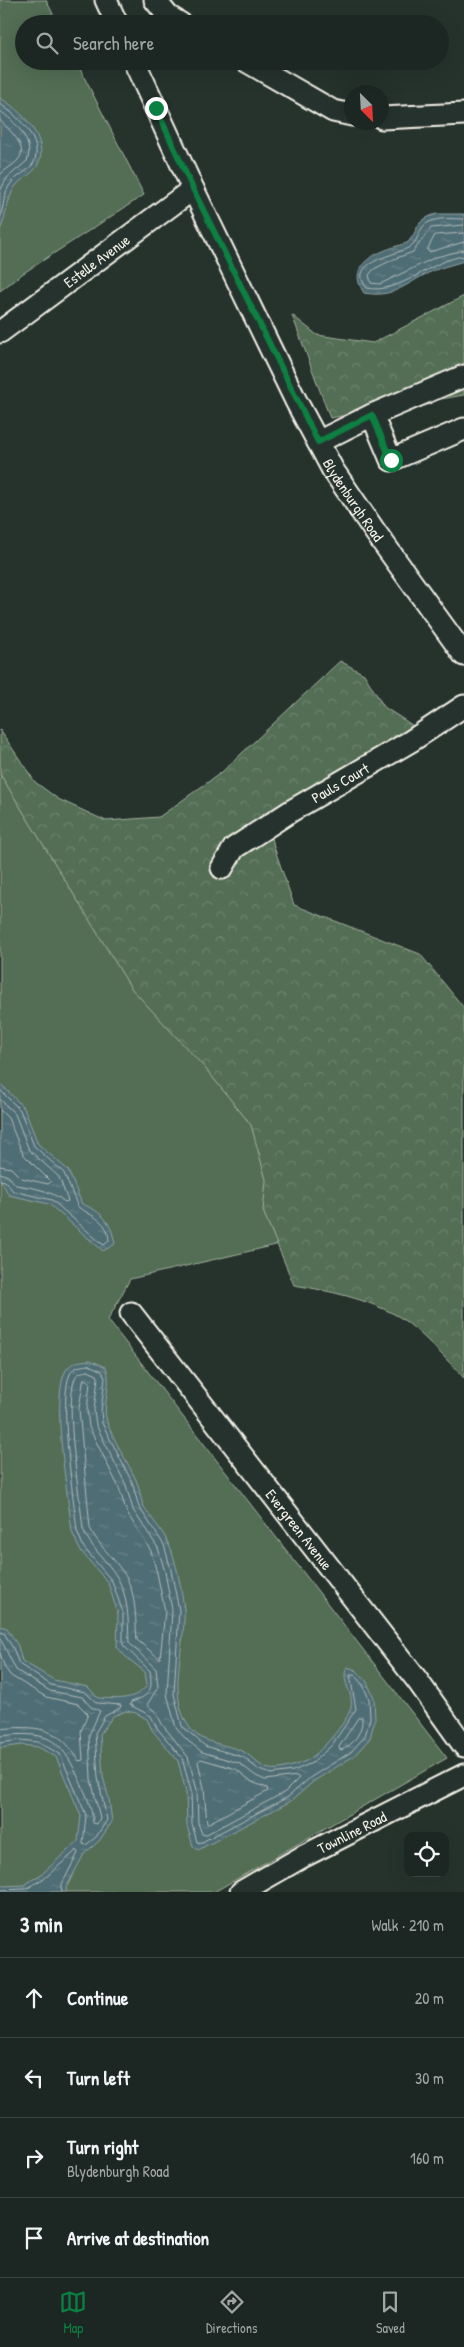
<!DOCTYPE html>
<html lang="en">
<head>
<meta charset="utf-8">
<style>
  :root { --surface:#1c2622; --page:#252e2a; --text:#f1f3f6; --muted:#a0a5a5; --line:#3a4340; --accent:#0b8043 }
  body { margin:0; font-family:"Patrick Hand",sans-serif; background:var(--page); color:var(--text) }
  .controls { position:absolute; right:15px; bottom:15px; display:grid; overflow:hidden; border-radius:10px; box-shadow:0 5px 20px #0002 }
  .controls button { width:45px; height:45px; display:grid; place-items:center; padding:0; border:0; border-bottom:1px solid var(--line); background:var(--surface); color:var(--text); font:25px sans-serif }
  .compass { position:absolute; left:344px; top:85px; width:45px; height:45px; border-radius:50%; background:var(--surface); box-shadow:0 5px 20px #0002; rotate:156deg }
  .stop { position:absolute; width:15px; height:15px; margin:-11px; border:4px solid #0b8043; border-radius:50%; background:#fff }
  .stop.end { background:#0b8043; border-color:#fff; box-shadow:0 1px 5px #0008 }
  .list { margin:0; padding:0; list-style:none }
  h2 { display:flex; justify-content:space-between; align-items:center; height:65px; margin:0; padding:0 20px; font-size:21px }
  h2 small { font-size:16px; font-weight:400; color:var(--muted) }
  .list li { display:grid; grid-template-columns:32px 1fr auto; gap:15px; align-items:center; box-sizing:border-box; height:80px; padding:0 20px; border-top:1px solid var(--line) }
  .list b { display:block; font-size:19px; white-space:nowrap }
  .list p { margin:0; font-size:16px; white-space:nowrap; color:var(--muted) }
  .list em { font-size:16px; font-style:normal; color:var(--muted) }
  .icon { flex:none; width:28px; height:28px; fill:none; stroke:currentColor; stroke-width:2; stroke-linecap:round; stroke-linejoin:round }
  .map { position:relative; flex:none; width:464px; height:1892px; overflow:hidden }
  .search { position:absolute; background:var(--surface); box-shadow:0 5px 20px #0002; left:15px; right:15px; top:15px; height:55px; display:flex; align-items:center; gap:12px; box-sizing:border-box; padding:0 18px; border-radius:28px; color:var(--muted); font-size:19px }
  .sheet { height:385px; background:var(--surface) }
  nav { display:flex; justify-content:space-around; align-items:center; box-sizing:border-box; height:70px; border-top:1px solid var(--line); background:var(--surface); font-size:14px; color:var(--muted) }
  nav a { display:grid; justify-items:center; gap:2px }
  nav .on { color:var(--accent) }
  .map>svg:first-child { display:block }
  .grass { fill:#536e55; stroke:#a4b09e }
  .forest { fill:url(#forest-crowns); stroke:#a4b09e }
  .water { fill:url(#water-ripples); stroke:#91a2a3 }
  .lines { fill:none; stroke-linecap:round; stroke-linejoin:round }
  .shore { stroke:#b2bcba; stroke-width:1 }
  .minor-casing { stroke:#f4f1e8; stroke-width:25 }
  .minor { stroke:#26332d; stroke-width:21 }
  .route { stroke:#0b8043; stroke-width:6 }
  .labels { text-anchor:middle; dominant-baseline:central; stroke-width:4; stroke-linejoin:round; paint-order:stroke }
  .street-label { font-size:15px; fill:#f4f1e8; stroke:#26332d }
</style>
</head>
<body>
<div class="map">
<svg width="464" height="1892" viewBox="0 0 464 1892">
  <defs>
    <pattern id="forest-crowns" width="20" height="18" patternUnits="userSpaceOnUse" patternTransform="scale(1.25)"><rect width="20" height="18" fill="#536e55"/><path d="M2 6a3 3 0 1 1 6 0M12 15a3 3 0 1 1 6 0" fill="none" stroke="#6c836d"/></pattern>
    <pattern id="water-ripples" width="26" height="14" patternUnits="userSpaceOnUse" patternTransform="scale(1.25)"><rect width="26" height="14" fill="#4f6d75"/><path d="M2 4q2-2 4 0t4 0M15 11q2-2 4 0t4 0" fill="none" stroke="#698289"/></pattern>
  </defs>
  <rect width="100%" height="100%" fill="#26332d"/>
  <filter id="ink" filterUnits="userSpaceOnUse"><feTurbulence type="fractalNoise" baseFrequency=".02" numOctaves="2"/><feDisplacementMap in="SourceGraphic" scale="10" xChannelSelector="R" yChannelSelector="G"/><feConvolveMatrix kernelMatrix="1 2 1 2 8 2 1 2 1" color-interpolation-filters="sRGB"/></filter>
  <g filter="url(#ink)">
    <!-- grass -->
    <g class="grass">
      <path d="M0 0H46L58 24H24V61H76L144 195 22 274 0 291Z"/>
      <path d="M0 757 313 1197 276 1245 130 1279 108 1320 447 1758 214 1892H0Z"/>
    </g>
    <!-- forest -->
    <g class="forest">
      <path d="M464 296V395L330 418 292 315 317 335 373 343Z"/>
      <path d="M340 661 364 674 384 707 418 729 268 818 274 847 294 905 420 954 464 1008V1378C448 1361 416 1326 396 1315 364 1298 330 1291 294 1285L263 1211 266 1180 251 1125 205 1068 131 988 0 774V730L35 782 58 799 106 821 159 817 222 772Z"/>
    </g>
    <!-- water -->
    <g class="water">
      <path d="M0 98C20 109 52 141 37 166 32 175 21 178 15 187 7 198 7 216 0 230Z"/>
      <path d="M436 214H464V261C451 265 438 268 426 274 403 286 392 298 364 293 343 262 383 250 407 243 421 229 412 222 436 214Z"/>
      <path d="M0 1083 24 1108 38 1144 68 1170 82 1204C103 1212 111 1222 115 1244L103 1251 49 1204 9 1195 0 1179Z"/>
      <path d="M90 1360 106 1367C113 1385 101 1404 107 1422 114 1442 127 1460 136 1480 140 1488 140 1497 143 1505 150 1518 162 1529 168 1543 176 1559 182 1591 184 1609 186 1645 168 1688 186 1722 199 1746 224 1742 244 1752 253 1757 259 1767 269 1769 280 1771 296 1765 306 1761 318 1756 349 1720 351 1707 354 1692 340 1682 347 1667L356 1670 367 1682 374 1698 375 1719 370 1738 354 1756 314 1781 291 1801 198 1850 193 1846 187 1826 186 1792 178 1761 152 1730 147 1719 136 1713 126 1711 113 1716 100 1734 103 1777 109 1799 112 1822 99 1841 84 1854 66 1888 67 1892H0V1884L4 1886 24 1885 43 1873 78 1841 81 1816 56 1757 38 1747 22 1745 0 1748V1626L7 1628 18 1646 22 1661 54 1680 88 1687 98 1698C116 1699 136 1701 147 1685L145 1672 126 1657 117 1647 118 1614 108 1583 80 1550 72 1532C68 1494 52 1407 64 1374 69 1362 79 1361 90 1360Z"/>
    </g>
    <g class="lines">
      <!-- shore -->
      <g class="shore">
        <path d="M0 104C16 114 46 142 33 164 27 172 18 175 12 182 3 192 4 207 0 219"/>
        <path d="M0 111C15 121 35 142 27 161L7 178 0 191"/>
        <path d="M0 120C8 129 30 147 18 160 13 166 5 169 0 175"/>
        <path d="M464 219C453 219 440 217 429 222 418 227 420 239 411 246 398 256 345 261 367 288 400 295 430 260 464 256"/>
        <path d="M464 225 431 228 413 252 394 259 374 269 369 275 371 283 380 284 436 257 464 250"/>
        <path d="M464 233 435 235 427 250 429 252 464 242"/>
        <path d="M0 1090 20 1110 34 1146 64 1173 78 1207C93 1217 108 1220 109 1241L104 1245 101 1243 52 1200 13 1191 5 1181 0 1180"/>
        <path d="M0 1099 15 1114 29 1150 59 1177 68 1201 65 1202C50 1190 35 1188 16 1185L8 1176 0 1173"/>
        <path d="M0 1110 8 1118 23 1154 51 1182 48 1184 21 1178 11 1168 0 1166"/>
        <path d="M89 1365 102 1371 105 1378 101 1411 102 1423 132 1482 139 1507 164 1545 171 1570 179 1610 174 1694 182 1726 205 1746 243 1757 259 1770 271 1774 293 1771 312 1763 332 1745 356 1709 350 1675H354L363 1685 369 1699 370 1718 365 1736 351 1752 311 1777 288 1797 200 1843 197 1842 192 1824 191 1791 182 1758 157 1728 151 1716 130 1705 131 1702C150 1696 153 1690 150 1671L123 1645V1613L112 1581 84 1548 77 1531C74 1500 58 1398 70 1374 74 1366 81 1366 89 1365Z"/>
        <path d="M88 1371 97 1375 98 1378 94 1410 96 1425 126 1485 133 1510 158 1548 165 1572 172 1610 167 1694 176 1728 187 1740 202 1752 239 1763 256 1776 265 1780 297 1776 299 1778 285 1792 205 1835 202 1834 198 1823 197 1790 188 1757 162 1724 156 1712 147 1705 158 1687 156 1669 129 1643C128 1620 129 1598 117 1577 107 1560 91 1549 83 1529 80 1497 64 1405 75 1378 78 1372 83 1372 88 1371Z"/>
        <path d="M84 1379 90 1382 87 1410 89 1427 119 1488 127 1513 151 1551 157 1573 165 1611 160 1659 137 1640C135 1618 137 1592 123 1572 112 1556 98 1545 90 1528L79 1409Z"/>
        <path d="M0 1632 4 1633 13 1648 19 1664 51 1685 85 1692 97 1703 121 1705 120 1708 105 1716 95 1733 98 1778 107 1820 96 1837 86 1845 83 1844 86 1815 60 1754 38 1742 21 1740 0 1743"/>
        <path d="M0 1638 16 1670 50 1691 82 1697 91 1707 100 1711 89 1735 91 1779 100 1818 97 1824 93 1823C92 1807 86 1794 79 1779 60 1736 46 1731 0 1736"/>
        <path d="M0 1653 5 1668 11 1676 46 1697 78 1704 88 1714 81 1731 83 1760 79 1761C60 1727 36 1725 0 1729"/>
        <path d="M362 1717C364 1730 352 1748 340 1750L339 1747 358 1718Z"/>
        <path d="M201 1759 236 1769 252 1782 267 1788 268 1791 207 1824 204 1788 198 1762Z"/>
        <path d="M0 1890 26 1889 46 1877 77 1850 78 1853 61 1886 62 1892"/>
      </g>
      <!-- minor casing -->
      <g class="minor-casing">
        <g id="minor">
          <path d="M106 0 117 24"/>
          <path d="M155 0 168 16 181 24"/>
          <path id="s1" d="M134 61 193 189 296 401 333 470 376 533 464 655"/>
          <path d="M246 61 333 111 352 115"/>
          <path d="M382 118 464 114"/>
          <path id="s2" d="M0 332 193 189"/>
          <path d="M372 415 391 460 464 429"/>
          <path d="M318 442 372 415 464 376"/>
          <path id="s3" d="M222 868 234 848 291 811 411 741 464 706"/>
          <path id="s4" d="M131 1313 417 1680 464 1746"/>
          <path id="s5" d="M241 1892 302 1857 464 1775"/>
        </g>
      </g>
      <!-- minor -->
      <use href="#minor" class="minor"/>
    </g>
  </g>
  <g class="lines" filter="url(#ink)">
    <!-- route -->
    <path class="route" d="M156 108 193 189 318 442 372 415 391 460"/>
  </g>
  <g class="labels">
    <!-- street labels -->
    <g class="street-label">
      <text stroke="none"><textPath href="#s2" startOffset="120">Estelle Avenue</textPath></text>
      <text stroke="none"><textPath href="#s1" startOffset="491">Blydenburgh Road</textPath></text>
      <text stroke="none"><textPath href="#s3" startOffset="148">Pauls Court</textPath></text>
      <text stroke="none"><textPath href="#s4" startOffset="274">Evergreen Avenue</textPath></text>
      <text stroke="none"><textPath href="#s5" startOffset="126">Townline Road</textPath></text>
    </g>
  </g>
</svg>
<div class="controls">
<button><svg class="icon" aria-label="locate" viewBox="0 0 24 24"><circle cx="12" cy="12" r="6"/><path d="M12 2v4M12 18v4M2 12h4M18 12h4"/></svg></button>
</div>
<svg class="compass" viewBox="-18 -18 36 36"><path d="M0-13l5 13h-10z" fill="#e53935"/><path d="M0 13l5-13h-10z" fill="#a0a5a5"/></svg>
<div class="stop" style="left:391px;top:460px"></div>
<div class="stop end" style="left:156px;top:108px"></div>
<div class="search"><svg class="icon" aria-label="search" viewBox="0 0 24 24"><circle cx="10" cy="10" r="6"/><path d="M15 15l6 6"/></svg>Search here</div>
</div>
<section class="sheet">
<h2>3 min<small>Walk · 210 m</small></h2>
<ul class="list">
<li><svg class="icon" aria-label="ahead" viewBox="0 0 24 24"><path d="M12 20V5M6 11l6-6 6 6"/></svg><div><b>Continue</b></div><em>20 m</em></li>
<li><svg class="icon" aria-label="left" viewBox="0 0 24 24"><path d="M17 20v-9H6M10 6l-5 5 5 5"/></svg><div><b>Turn left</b></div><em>30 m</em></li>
<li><svg class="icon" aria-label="right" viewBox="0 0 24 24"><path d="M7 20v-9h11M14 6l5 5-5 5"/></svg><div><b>Turn right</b><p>Blydenburgh Road</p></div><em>160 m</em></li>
<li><svg class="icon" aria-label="arrive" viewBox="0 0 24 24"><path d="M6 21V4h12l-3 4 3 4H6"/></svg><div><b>Arrive at destination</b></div></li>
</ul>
</section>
<nav>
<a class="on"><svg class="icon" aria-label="map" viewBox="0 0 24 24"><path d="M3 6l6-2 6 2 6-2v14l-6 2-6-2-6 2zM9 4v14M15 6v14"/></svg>Map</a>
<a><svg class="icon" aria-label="directions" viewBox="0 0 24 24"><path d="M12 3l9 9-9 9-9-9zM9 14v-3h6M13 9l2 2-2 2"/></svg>Directions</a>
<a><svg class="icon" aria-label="saved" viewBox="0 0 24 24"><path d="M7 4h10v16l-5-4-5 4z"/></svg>Saved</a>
</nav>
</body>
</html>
